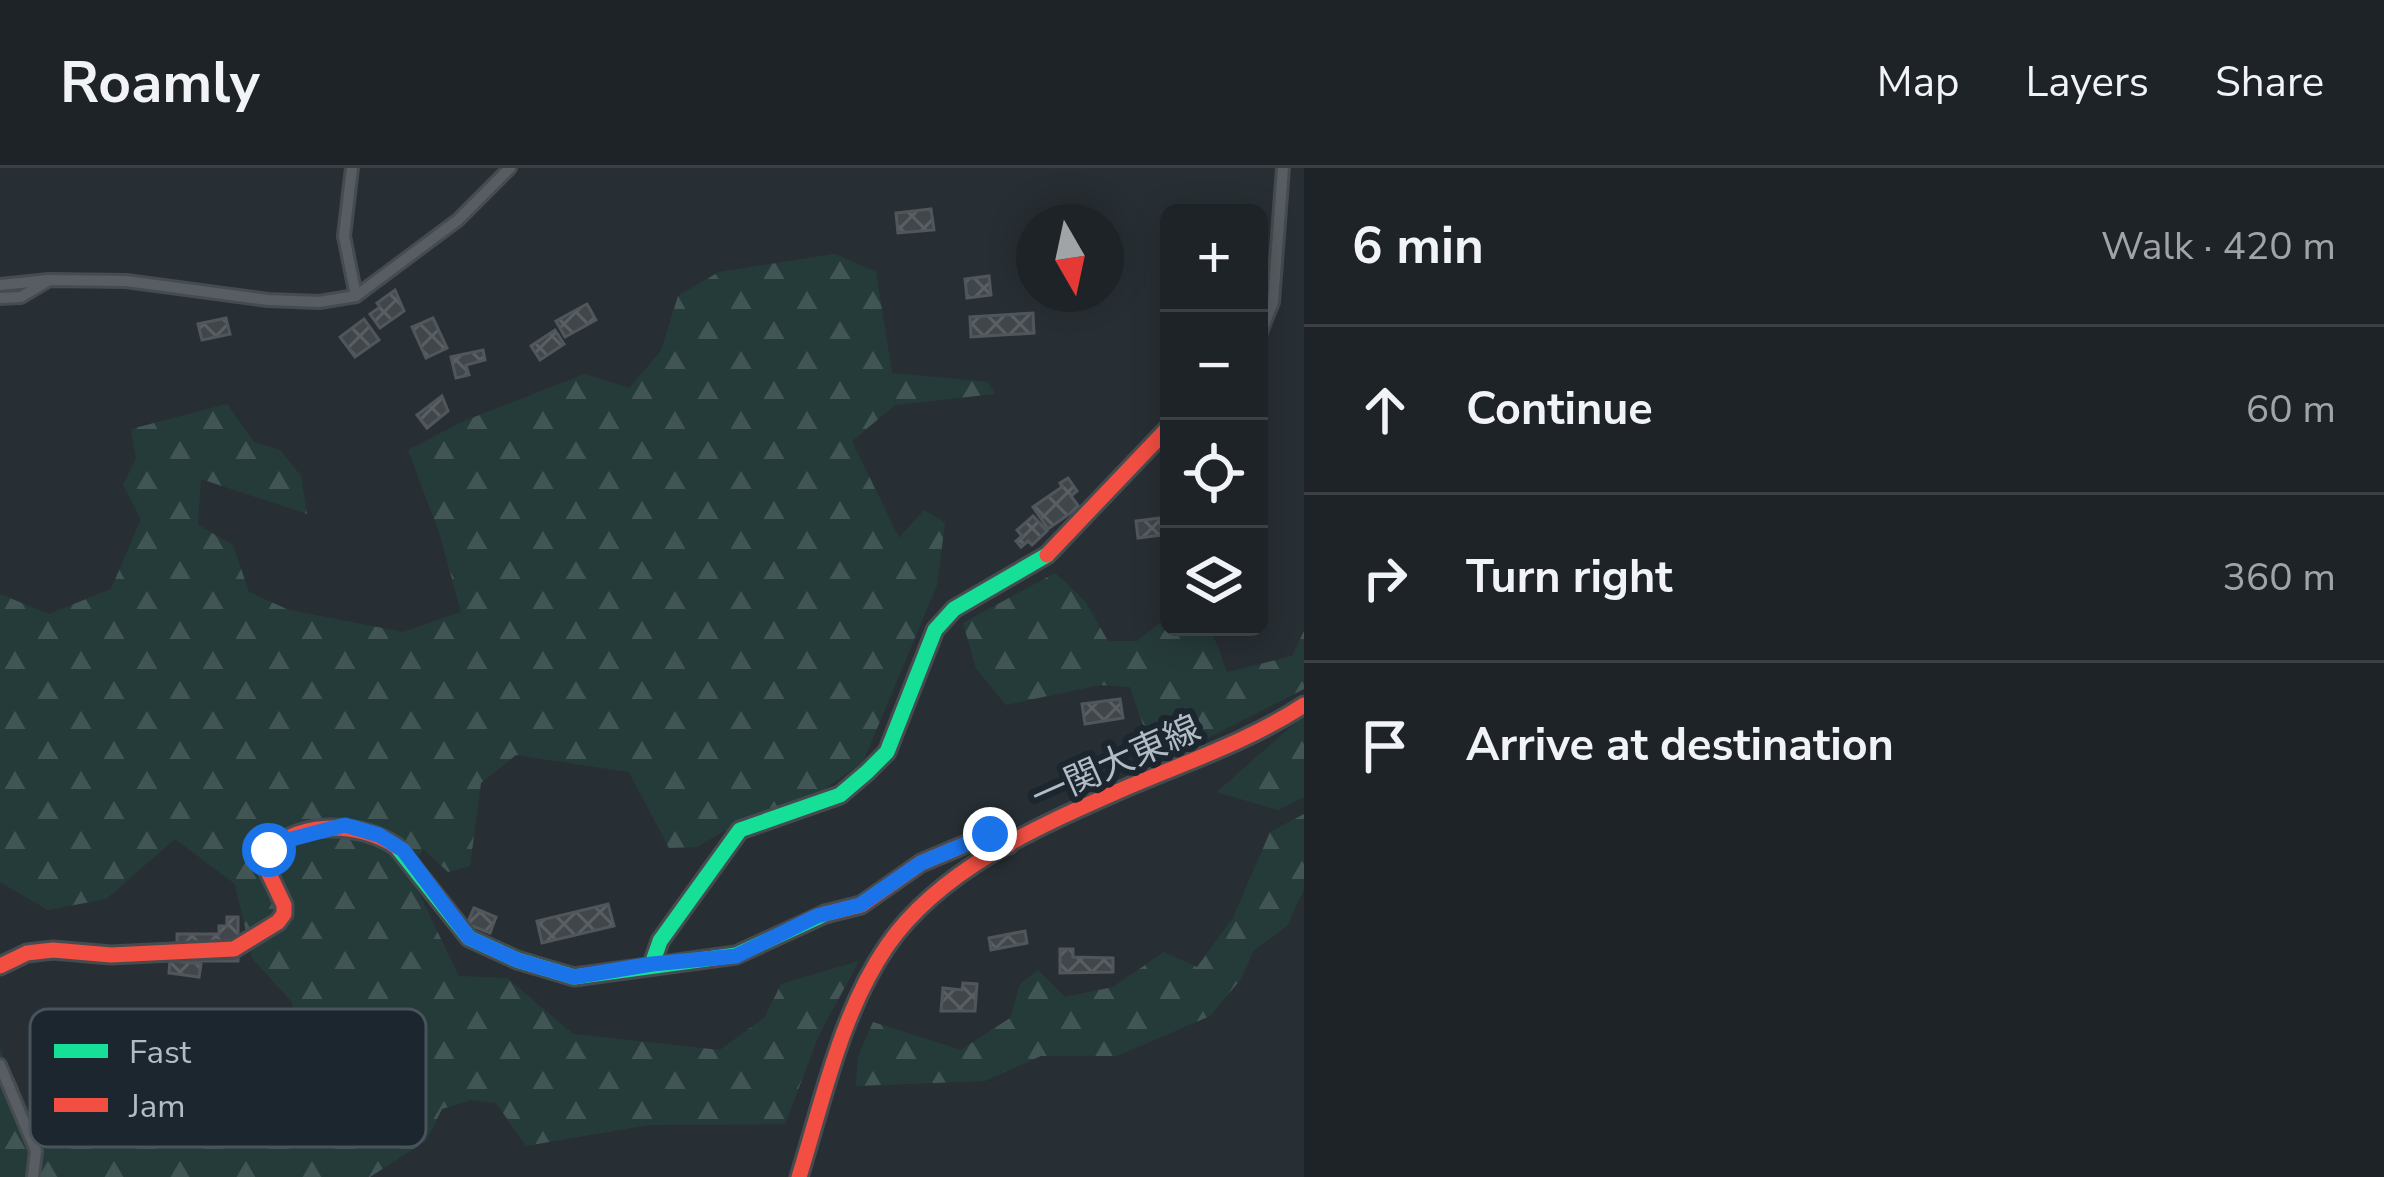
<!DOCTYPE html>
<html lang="en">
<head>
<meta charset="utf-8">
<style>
  :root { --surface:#1e2327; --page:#2b2f33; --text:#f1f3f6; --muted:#a1a4a7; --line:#3c4044 }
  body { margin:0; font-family:"Nunito Sans","Noto Sans JP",sans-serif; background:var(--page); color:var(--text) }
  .controls { position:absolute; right:36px; top:36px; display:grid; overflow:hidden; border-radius:18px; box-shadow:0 6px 30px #0003 }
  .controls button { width:108px; height:108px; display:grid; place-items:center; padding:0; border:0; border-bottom:3px solid var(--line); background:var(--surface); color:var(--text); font:60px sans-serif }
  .compass { position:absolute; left:1016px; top:36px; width:108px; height:108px; border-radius:50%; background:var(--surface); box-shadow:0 6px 30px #0003; rotate:171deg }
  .stop { position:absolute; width:36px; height:36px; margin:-27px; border:9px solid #1a73e8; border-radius:50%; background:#fff }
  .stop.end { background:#1a73e8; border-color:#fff; box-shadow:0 3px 12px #0008 }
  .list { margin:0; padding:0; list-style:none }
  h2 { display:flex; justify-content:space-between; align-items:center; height:156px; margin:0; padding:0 48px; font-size:51px }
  h2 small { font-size:39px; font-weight:400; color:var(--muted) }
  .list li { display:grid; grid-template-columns:78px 1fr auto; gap:36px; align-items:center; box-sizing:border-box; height:168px; padding:0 48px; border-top:3px solid var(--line) }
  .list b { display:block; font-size:45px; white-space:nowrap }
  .list em { font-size:39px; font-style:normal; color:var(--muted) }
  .icon { flex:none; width:66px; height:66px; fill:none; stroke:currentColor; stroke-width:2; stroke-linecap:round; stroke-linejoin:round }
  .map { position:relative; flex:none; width:1304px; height:1009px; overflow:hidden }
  header { display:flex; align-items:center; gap:72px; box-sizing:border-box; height:168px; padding:0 60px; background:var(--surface); border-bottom:3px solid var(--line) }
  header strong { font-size:57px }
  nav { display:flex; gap:66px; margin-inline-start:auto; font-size:42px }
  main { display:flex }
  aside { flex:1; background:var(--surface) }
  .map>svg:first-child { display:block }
  .forest { fill:url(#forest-firs) }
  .building { fill:url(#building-cross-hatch); stroke:#50565c; stroke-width:3 }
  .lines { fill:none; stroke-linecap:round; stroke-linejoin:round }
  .street-casing { stroke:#464b4f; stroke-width:16 }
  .fast-casing { stroke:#464b4f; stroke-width:21 }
  .jam-casing { stroke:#464b4f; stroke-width:21 }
  .street { stroke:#575d63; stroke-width:10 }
  .fast { stroke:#16e098; stroke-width:15 }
  .jam { stroke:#f24e42; stroke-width:15 }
  .route { stroke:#1a73e8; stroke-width:15 }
  .labels { text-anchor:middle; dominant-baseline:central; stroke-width:12; stroke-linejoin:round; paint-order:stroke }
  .street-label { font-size:36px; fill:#b1bcc6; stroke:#1b262f }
  .key { fill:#1b262f; stroke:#48535c; stroke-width:3 }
  .key-label { font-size:33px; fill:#b1bcc6 }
</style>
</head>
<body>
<header>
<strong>Roamly</strong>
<nav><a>Map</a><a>Layers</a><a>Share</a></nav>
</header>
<main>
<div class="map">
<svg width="1304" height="1009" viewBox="0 0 1304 1009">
  <defs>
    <pattern id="forest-firs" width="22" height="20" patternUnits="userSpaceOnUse" patternTransform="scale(3)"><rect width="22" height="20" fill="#253b3a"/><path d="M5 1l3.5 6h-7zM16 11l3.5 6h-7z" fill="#425555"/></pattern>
    <pattern id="building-cross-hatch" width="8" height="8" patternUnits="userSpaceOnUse" patternTransform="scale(3)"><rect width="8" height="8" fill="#40464a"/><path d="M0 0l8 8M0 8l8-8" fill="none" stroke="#595f63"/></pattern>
  </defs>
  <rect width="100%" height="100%" fill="#282f34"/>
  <!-- forest -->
  <g class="forest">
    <path d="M835 86 876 104 892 205 988 214 995 226 895 237 852 273 899 370 924 342 945 355 937 417 863 594 799 639 738 655 697 679 669 680 629 604 516 587 481 615 470 698 448 704 423 681 409 705 459 808 507 810 573 866 720 882 765 849 781 816 859 793 819 867 785 956 648 957 526 978 496 935 472 932 442 941 426 973 370 1009H0V881L39 962 115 913 146 933 172 980 227 956 308 895 292 834 252 790 235 716 175 671 106 731 48 742 0 714V426L49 446 111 421 141 351 123 317 136 291 131 261 227 236 254 274 280 282 301 308 307 346 201 311 198 357 233 377 249 424 289 442 403 464 461 444 440 367 408 282 464 253 585 206 629 220 661 183 678 128 719 104Z"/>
    <path d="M1055 405 1085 433 1108 473H1137L1164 452 1169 451V459C1216 459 1212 463 1227 504L1292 488 1304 463V521L1141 604 1144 559 1130 519 1100 517 1006 537 976 500 963 455Z"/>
    <path d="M1304 547V629L1278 642 1217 624Z"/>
    <path d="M1304 646V721L1287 758 1254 782 1241 811 1210 848 1117 888H1041L985 913 856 918 858 889 873 854 961 882 1010 850 1020 816 1038 802 1065 829 1113 819 1164 784 1197 799 1233 750 1270 664Z"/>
  </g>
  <!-- building -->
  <g class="building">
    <path d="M931 41 934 62 898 65 896 45Z"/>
    <path d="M989 108 991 127 967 130 965 111Z"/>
    <path d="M395 122 404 143 380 160 370 146 380 139 377 135Z"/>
    <path d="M587 136 596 152 565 169 556 153Z"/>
    <path d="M1033 145 1034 165 971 169 970 149Z"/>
    <path d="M226 150 230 166 202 172 198 156Z"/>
    <path d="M433 150 447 180 426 190 412 159Z"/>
    <path d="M364 151 379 172 355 189 340 169Z"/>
    <path d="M555 162 564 176 540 192 531 178Z"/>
    <path d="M483 182 485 192 466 197 469 207 456 210 451 189Z"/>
    <path d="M442 228 448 243 427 260 417 247Z"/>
    <path d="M1068 310 1077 323 1071 328 1079 339 1048 361 1033 339 1062 319 1060 315Z"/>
    <path d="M1033 348 1047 363 1032 377 1028 373 1021 379 1016 373 1022 368 1017 362Z"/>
    <path d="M1160 350 1162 367 1138 370 1136 353Z"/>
    <path d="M1120 531 1123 550 1085 556 1082 536Z"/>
    <path d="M608 736 614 758 542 775 537 753Z"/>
    <path d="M474 740 496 749 490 765 467 756Z"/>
    <path d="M227 749H238V793H177V766H219V758H227Z"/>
    <path d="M1025 763 1027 775 991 782 989 770Z"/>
    <path d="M1060 781H1073V789L1113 790V804L1060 805Z"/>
    <path d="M170 792 201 796 199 809 169 805Z"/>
    <path d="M963 815 977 816 975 843H941L943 820 962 822Z"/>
  </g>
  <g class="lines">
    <!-- street casing -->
    <g class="street-casing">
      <g id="street">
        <path d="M352 0 344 68 356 128"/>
        <path d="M0 117 49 112 126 113 268 132 319 134 356 128 458 52 510 0"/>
        <path d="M0 130 21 129 46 114"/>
        <path d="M1259 169 1273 134 1283 0"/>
        <path d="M0 897 36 983 33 1009"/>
      </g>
    </g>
    <!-- fast casing -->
    <g class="fast-casing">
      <g id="fast">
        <path d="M397 679 469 770 517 792 574 809 736 787 825 746"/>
        <path d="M652 796 660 773 740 662 840 627 867 604 887 584 935 462 954 441 1047 387"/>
      </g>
    </g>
    <!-- jam casing -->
    <g class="jam-casing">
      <g id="jam">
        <path d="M1047 387 1169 259"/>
        <path d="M825 746 861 737 921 695 990 666 1009 677"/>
        <path d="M0 798 27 785 53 782 111 787 234 781 278 754 284 746V737L263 693C289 650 361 653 397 679"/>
        <path d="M799 1009C823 932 841 845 887 778 940 701 1039 658 1121 622 1183 595 1248 574 1304 537"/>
      </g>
    </g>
    <!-- street -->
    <use href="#street" class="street"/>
    <!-- fast -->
    <use href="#fast" class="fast"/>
    <!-- jam -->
    <use href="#jam" class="jam"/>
  </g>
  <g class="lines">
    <!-- route -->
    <path class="route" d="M269 682 284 673 345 657 379 667 403 682 469 770 517 792 574 809 652 796 736 788 817 748 860 737 921 695 990 666"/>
  </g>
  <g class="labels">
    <!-- street labels -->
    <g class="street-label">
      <text transform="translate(1116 595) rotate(-24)">一関大東線</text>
    </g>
  </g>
  <!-- legend -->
  <rect x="30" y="841" width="396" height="138" rx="18" class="key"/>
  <rect x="54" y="876" width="54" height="14" fill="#16e098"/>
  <rect x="54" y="930" width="54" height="14" fill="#f24e42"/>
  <g class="key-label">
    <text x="129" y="895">Fast</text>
    <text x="129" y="949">Jam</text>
  </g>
</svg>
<div class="controls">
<button>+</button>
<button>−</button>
<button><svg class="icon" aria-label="locate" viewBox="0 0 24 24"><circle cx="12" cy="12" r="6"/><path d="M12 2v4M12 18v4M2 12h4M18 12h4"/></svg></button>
<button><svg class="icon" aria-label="layers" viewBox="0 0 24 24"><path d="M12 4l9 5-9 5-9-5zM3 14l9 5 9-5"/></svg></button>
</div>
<svg class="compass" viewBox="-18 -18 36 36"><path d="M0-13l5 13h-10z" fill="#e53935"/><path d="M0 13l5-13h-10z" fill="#a1a4a7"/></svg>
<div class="stop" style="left:269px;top:682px"></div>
<div class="stop end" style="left:990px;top:666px"></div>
</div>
<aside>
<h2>6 min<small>Walk · 420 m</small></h2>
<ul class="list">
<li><svg class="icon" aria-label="ahead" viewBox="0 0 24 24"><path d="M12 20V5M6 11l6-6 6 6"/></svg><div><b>Continue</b></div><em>60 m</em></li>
<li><svg class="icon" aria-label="right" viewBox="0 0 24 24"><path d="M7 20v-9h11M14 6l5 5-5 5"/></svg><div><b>Turn right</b></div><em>360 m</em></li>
<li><svg class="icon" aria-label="arrive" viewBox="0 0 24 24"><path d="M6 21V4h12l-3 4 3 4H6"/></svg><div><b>Arrive at destination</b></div></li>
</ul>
</aside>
</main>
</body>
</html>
